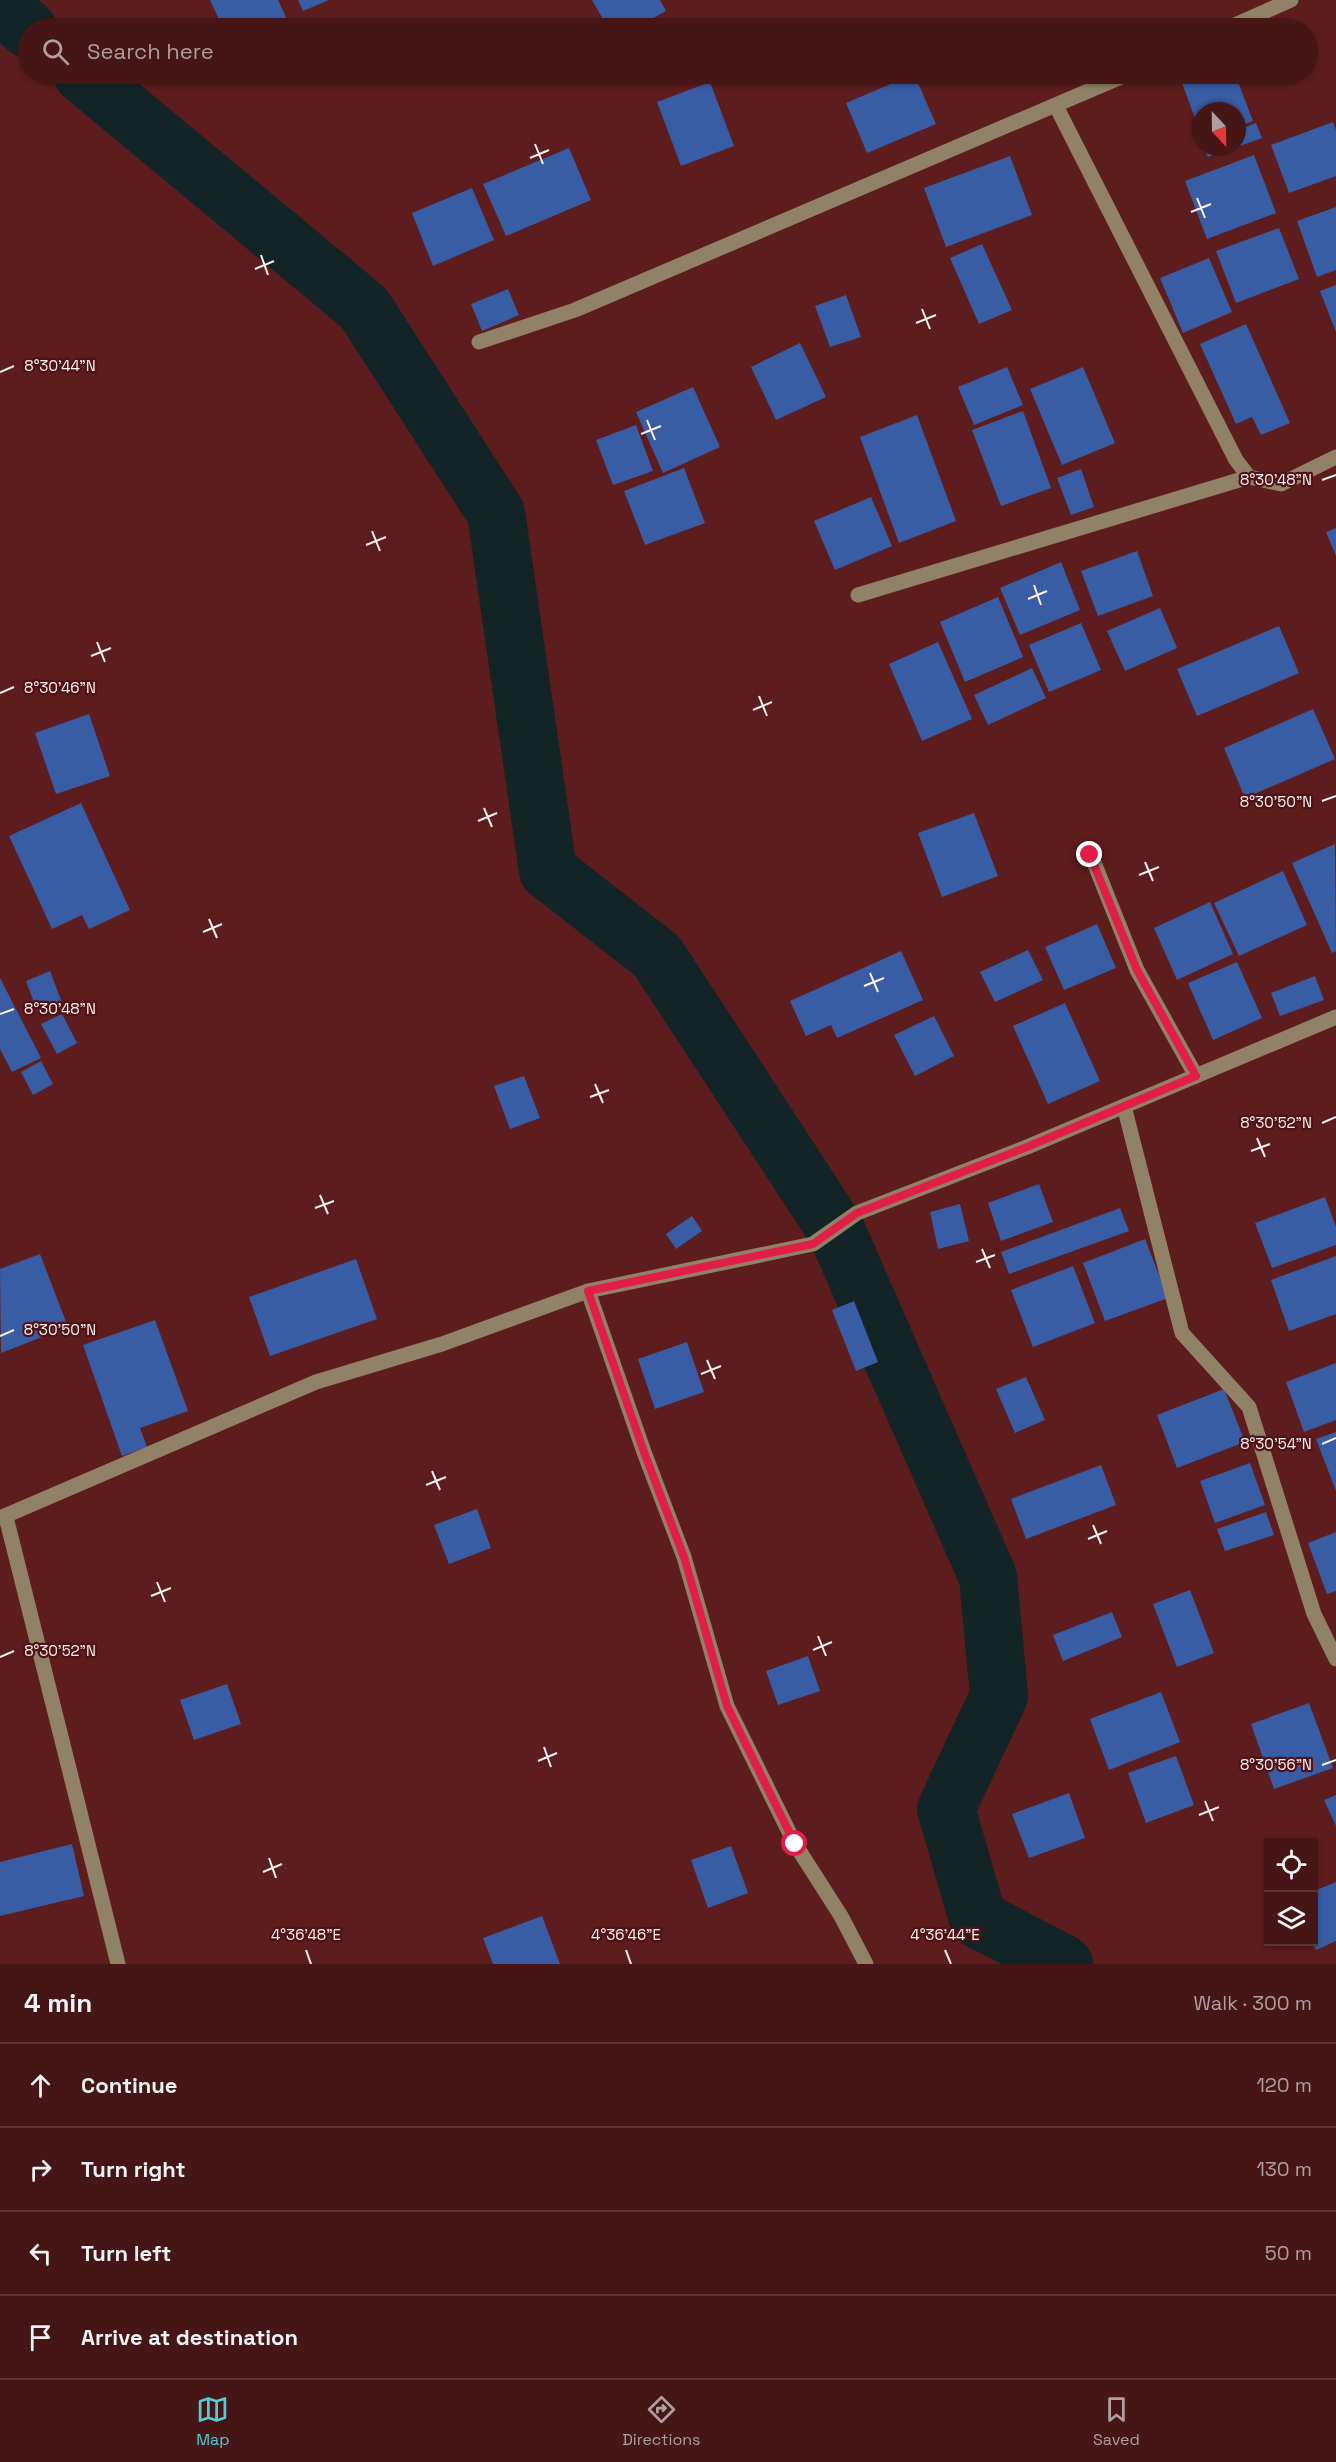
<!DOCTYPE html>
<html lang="en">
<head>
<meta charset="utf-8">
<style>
  :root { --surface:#461516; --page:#502223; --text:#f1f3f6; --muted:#b09fa1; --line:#5e3435; --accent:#52ccd5 }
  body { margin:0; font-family:"Space Grotesk",sans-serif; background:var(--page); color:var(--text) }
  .controls { position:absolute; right:18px; bottom:18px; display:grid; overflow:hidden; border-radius:0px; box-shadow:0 2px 4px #0004 }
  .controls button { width:54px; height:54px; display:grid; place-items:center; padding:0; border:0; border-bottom:2px solid var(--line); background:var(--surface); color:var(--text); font:30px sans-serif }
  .compass { position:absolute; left:1192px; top:102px; width:54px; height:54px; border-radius:50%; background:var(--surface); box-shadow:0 2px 4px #0004; rotate:158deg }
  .stop { position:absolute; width:18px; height:18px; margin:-14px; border:4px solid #e11d48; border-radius:50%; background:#fff }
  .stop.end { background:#e11d48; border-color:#fff; box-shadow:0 2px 6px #0008 }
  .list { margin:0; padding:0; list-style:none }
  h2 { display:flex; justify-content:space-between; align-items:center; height:78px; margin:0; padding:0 24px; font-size:26px }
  h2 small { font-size:20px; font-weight:400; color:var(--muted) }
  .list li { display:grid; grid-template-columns:39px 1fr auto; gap:18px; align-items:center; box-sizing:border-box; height:84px; padding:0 24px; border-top:2px solid var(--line) }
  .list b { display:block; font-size:22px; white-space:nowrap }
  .list em { font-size:20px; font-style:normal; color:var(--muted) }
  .icon { flex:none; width:33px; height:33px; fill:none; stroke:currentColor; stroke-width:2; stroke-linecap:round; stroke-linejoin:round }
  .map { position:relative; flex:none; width:1336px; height:1964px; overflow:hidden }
  .search { position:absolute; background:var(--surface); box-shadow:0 2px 4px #0004; left:18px; right:18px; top:18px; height:66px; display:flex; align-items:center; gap:15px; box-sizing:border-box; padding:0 21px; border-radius:33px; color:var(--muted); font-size:22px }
  .sheet { height:414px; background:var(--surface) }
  nav { display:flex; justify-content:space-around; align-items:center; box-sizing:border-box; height:84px; border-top:2px solid var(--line); background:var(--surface); font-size:16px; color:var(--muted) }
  nav a { display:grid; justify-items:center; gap:3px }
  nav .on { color:var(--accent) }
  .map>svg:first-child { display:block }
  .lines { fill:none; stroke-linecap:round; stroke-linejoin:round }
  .river { stroke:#122426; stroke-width:58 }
  .building { fill:#385da4 }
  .minor { stroke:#918267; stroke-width:15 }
  .route { stroke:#e11d48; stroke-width:8 }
  .ticks { fill:none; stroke:#faf1f0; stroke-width:2 }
  .ticks-label { font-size:15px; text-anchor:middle; fill:#faf1f0; stroke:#511115; stroke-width:4.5; stroke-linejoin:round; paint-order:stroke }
</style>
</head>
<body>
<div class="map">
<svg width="1336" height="1964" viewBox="0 0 1336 1964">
  <rect width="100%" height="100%" fill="#5d1c1e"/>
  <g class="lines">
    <!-- river -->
    <g class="river">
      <path d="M0 5 28 29"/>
      <path d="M82 74 364 308 496 513 548 871 657 956 836 1230 988 1577 999 1696 946 1809 978 1919 1064 1964"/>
    </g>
  </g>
  <!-- building -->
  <g class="building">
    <path d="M210 0H278L291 28H223Z"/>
    <path d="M298 0H329L303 11Z"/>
    <path d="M592 0H660L666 11 635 28H608Z"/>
    <path d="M914 74 936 124 867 153 846 103Z"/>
    <path d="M1199 74H1235L1253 121 1237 127V111H1201V135L1181 80Z"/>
    <path d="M710 82 734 146 681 166 657 102Z"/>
    <path d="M1333 122 1336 130V176L1289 193 1271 145Z"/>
    <path d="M1256 123 1262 138 1237 147V130Z"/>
    <path d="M1204 147H1235L1208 157Z"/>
    <path d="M569 148 591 200 506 236 483 184Z"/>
    <path d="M1254 155 1276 213 1207 239 1185 181Z"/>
    <path d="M1010 156 1032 215 946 247 924 188Z"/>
    <path d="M472 188 494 240 433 266 412 213Z"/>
    <path d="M1336 207V270L1317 277 1297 221Z"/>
    <path d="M1279 228 1299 279 1236 303 1216 251Z"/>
    <path d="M982 244 1012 310 979 324 950 258Z"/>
    <path d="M1209 258 1232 312 1183 333 1160 278Z"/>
    <path d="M1336 285V332L1320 291Z"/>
    <path d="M508 289 519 315 482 331 471 304Z"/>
    <path d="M846 295 861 337 830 347 815 306Z"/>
    <path d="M1246 324 1290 423 1261 435 1252 417 1236 424 1200 344Z"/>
    <path d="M800 343 826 397 776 420 751 367Z"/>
    <path d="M1007 367 1023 405 974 425 958 387Z"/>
    <path d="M1083 367 1115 443 1062 465 1030 389Z"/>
    <path d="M693 387 720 447 663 473 636 412Z"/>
    <path d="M1023 411 1051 488 1001 506 972 430Z"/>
    <path d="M917 415 956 521 899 543 860 437Z"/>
    <path d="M636 425 653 471 613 485 596 440Z"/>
    <path d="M684 468 705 523 645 545 624 491Z"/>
    <path d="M1081 469 1094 507 1071 515 1057 478Z"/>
    <path d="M871 497 892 546 835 570 814 521Z"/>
    <path d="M1336 528V556L1326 532Z"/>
    <path d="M1137 551 1153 596 1098 616 1081 571Z"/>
    <path d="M1061 562 1080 610 1020 635 1000 588Z"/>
    <path d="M998 597 1023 657 965 682 940 622Z"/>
    <path d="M1160 608 1177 648 1125 671 1107 631Z"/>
    <path d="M1081 623 1101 670 1049 692 1029 645Z"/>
    <path d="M1279 626 1299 673 1197 716 1177 669Z"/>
    <path d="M938 642 972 719 922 741 889 664Z"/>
    <path d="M1032 668 1046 698 988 725 974 695Z"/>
    <path d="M1313 709 1335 759 1245 798 1224 748Z"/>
    <path d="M89 714 110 776 56 794 35 733Z"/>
    <path d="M81 803 130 910 89 929 82 915 52 929 9 836Z"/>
    <path d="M974 813 998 876 942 897 918 833Z"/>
    <path d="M1335 844 1336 951 1332 953 1292 863Z"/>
    <path d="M1283 871 1307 925 1239 956 1214 903Z"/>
    <path d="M1210 902 1233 954 1177 980 1154 928Z"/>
    <path d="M1097 924 1116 968 1064 990 1045 947Z"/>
    <path d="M1028 950 1043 980 995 1002 980 972Z"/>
    <path d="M901 951 923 1000 837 1038 831 1025 806 1036 790 1001Z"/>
    <path d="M1237 962 1262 1018 1213 1040 1188 983Z"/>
    <path d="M50 971 62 1003 38 1013 26 981Z"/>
    <path d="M1315 976 1324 1000 1280 1016 1271 993Z"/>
    <path d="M0 978 41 1058 12 1072 0 1049Z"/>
    <path d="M1065 1003 1100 1081 1048 1104 1013 1026Z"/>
    <path d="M62 1014 77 1043 57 1054 41 1024Z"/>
    <path d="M934 1016 954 1056 915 1076 894 1035Z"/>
    <path d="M41 1061 53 1084 33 1095 21 1072Z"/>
    <path d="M524 1076 540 1118 510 1129 494 1086Z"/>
    <path d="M1039 1184 1053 1222 1001 1241 988 1203Z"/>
    <path d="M1325 1197 1336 1227V1245L1272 1268 1255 1223Z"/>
    <path d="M960 1204 969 1241 938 1249 930 1212Z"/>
    <path d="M1120 1208 1129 1231 1009 1274 1001 1252Z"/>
    <path d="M692 1216 702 1231 676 1249 666 1234Z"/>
    <path d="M1145 1239 1168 1298 1105 1321 1083 1263Z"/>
    <path d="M40 1254 68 1327 1 1353 0 1269Z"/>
    <path d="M1336 1256V1314L1289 1331 1271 1280Z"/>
    <path d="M356 1259 377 1319 270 1356 249 1297Z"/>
    <path d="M1073 1266 1095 1323 1033 1347 1011 1290Z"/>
    <path d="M854 1301 878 1362 856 1371 832 1310Z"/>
    <path d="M155 1320 188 1411 140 1428 147 1447 122 1456 83 1345Z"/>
    <path d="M687 1342 704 1392 655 1409 638 1359Z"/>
    <path d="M1336 1363V1420L1304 1432 1286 1382Z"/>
    <path d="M1026 1377 1045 1420 1015 1433 996 1389Z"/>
    <path d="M1224 1389 1245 1442 1177 1468 1157 1415Z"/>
    <path d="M1336 1432V1491L1316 1439Z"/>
    <path d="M1250 1463 1265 1505 1215 1523 1200 1481Z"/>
    <path d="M1101 1465 1116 1505 1026 1539 1011 1499Z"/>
    <path d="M477 1509 491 1548 449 1564 434 1525Z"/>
    <path d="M1266 1512 1274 1535 1225 1551 1217 1529Z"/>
    <path d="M1336 1532V1591L1327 1594 1308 1543Z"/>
    <path d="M1190 1590 1214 1653 1177 1667 1153 1604Z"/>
    <path d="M1112 1612 1122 1637 1063 1661 1053 1635Z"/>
    <path d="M808 1656 820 1691 778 1705 766 1671Z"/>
    <path d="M227 1684 241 1724 194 1740 180 1700Z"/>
    <path d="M1161 1692 1180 1742 1109 1770 1090 1719Z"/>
    <path d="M1309 1703 1333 1768 1274 1789 1251 1724Z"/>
    <path d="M1176 1756 1194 1805 1146 1823 1128 1773Z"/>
    <path d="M1069 1793 1085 1838 1029 1858 1012 1814Z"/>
    <path d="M1336 1795V1826L1324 1800Z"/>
    <path d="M72 1844 84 1896 0 1916V1862Z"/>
    <path d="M731 1846 748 1893 708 1908 691 1860Z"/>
    <path d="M1336 1882V1941L1316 1950 1312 1942 1314 1891Z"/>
    <path d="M542 1916 560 1964H493L483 1938Z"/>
  </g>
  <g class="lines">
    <!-- minor -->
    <g class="minor">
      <path d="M1228 28 1291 0"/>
      <path d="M1056 106 1236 460 1249 477 1281 484 1336 457"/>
      <path d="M479 342 575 310 1128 74"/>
      <path d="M858 595 1249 477"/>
      <path d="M1091 855 1137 970 1196 1076"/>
      <path d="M1124 1106 1182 1333 1249 1407 1314 1614 1336 1659"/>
      <path d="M588 1291 644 1452 684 1557 727 1706 795 1844 841 1916 866 1964"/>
      <path d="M6 1517 118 1964"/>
      <path d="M0 1518 316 1382 442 1344 588 1291 813 1244 857 1213 1027 1147 1336 1017"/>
    </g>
  </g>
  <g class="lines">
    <!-- route -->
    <path class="route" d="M795 1844 727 1706 684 1557 644 1452 588 1291 813 1244 857 1213 1027 1147 1196 1076 1137 970 1090 855"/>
  </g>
  <!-- ticks -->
  <path class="ticks" d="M535 144 543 164M530 158 549 150M1197 198 1205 218M1191 212 1211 204M261 255 268 275M255 269 274 261M922 309 930 329M916 323 936 315M0 372 14 366M647 420 655 440M641 434 661 426M1322 480 1336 475M372 531 380 551M366 545 386 537M1034 585 1041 605M1028 599 1047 591M97 642 105 662M91 656 111 648M0 693 14 687M759 696 767 716M753 710 772 702M1322 801 1336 796M484 808 492 827M478 821 497 813M1145 862 1153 881M1139 875 1159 867M209 919 217 938M203 932 222 924M870 973 878 992M864 986 884 978M0 1014 14 1009M595 1084 603 1103M590 1097 609 1090M1322 1123 1336 1117M1257 1138 1265 1157M1251 1151 1270 1144M320 1195 328 1214M315 1208 334 1201M982 1249 990 1268M976 1262 995 1255M0 1336 14 1330M707 1360 715 1379M701 1374 721 1366M1322 1444 1336 1438M432 1471 440 1490M426 1485 446 1477M1093 1525 1101 1544M1088 1539 1107 1531M157 1582 165 1602M151 1596 171 1588M818 1636 826 1656M813 1650 832 1642M0 1657 14 1651M544 1747 551 1767M538 1761 557 1753M1322 1765 1336 1760M1205 1801 1213 1821M1199 1815 1219 1807M269 1858 276 1878M263 1872 282 1864M306 1950 311 1964M626 1950 631 1964M945 1950 951 1964"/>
  <g class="ticks-label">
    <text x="60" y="371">8°30'44"N</text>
    <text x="1276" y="485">8°30'48"N</text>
    <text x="60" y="693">8°30'46"N</text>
    <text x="1276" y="807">8°30'50"N</text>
    <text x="60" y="1014">8°30'48"N</text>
    <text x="1276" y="1128">8°30'52"N</text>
    <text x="60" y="1335">8°30'50"N</text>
    <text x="1276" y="1449">8°30'54"N</text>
    <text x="60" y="1656">8°30'52"N</text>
    <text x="1276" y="1770">8°30'56"N</text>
    <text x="306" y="1940">4°36'48"E</text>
    <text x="626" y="1940">4°36'46"E</text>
    <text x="945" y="1940">4°36'44"E</text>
  </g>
</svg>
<div class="controls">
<button><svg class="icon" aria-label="locate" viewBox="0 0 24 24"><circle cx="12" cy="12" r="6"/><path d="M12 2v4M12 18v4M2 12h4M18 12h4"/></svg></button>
<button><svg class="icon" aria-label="layers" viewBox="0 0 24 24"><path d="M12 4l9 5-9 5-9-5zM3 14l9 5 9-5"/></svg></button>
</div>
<svg class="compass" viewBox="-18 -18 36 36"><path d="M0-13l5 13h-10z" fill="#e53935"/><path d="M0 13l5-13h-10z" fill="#b09fa1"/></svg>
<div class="stop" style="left:795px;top:1844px"></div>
<div class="stop end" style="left:1090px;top:855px"></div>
<div class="search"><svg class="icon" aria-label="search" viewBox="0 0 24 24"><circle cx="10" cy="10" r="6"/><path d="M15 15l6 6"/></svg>Search here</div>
</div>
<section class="sheet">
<h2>4 min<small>Walk · 300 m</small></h2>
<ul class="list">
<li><svg class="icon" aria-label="ahead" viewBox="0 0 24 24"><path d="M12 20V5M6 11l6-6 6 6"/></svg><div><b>Continue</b></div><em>120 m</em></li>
<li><svg class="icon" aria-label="right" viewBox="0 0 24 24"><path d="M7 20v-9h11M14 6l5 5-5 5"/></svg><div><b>Turn right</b></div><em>130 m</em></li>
<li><svg class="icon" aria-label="left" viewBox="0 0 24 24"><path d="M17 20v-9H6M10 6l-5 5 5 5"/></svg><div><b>Turn left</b></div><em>50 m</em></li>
<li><svg class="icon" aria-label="arrive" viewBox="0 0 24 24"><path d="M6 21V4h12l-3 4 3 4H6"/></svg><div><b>Arrive at destination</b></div></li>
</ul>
</section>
<nav>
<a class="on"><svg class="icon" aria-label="map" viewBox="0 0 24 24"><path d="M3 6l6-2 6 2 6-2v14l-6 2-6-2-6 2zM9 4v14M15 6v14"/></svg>Map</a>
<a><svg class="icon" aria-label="directions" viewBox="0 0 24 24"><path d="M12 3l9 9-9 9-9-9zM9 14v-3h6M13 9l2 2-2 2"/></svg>Directions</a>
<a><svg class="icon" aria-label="saved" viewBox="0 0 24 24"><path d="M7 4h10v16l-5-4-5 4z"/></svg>Saved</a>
</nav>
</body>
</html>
